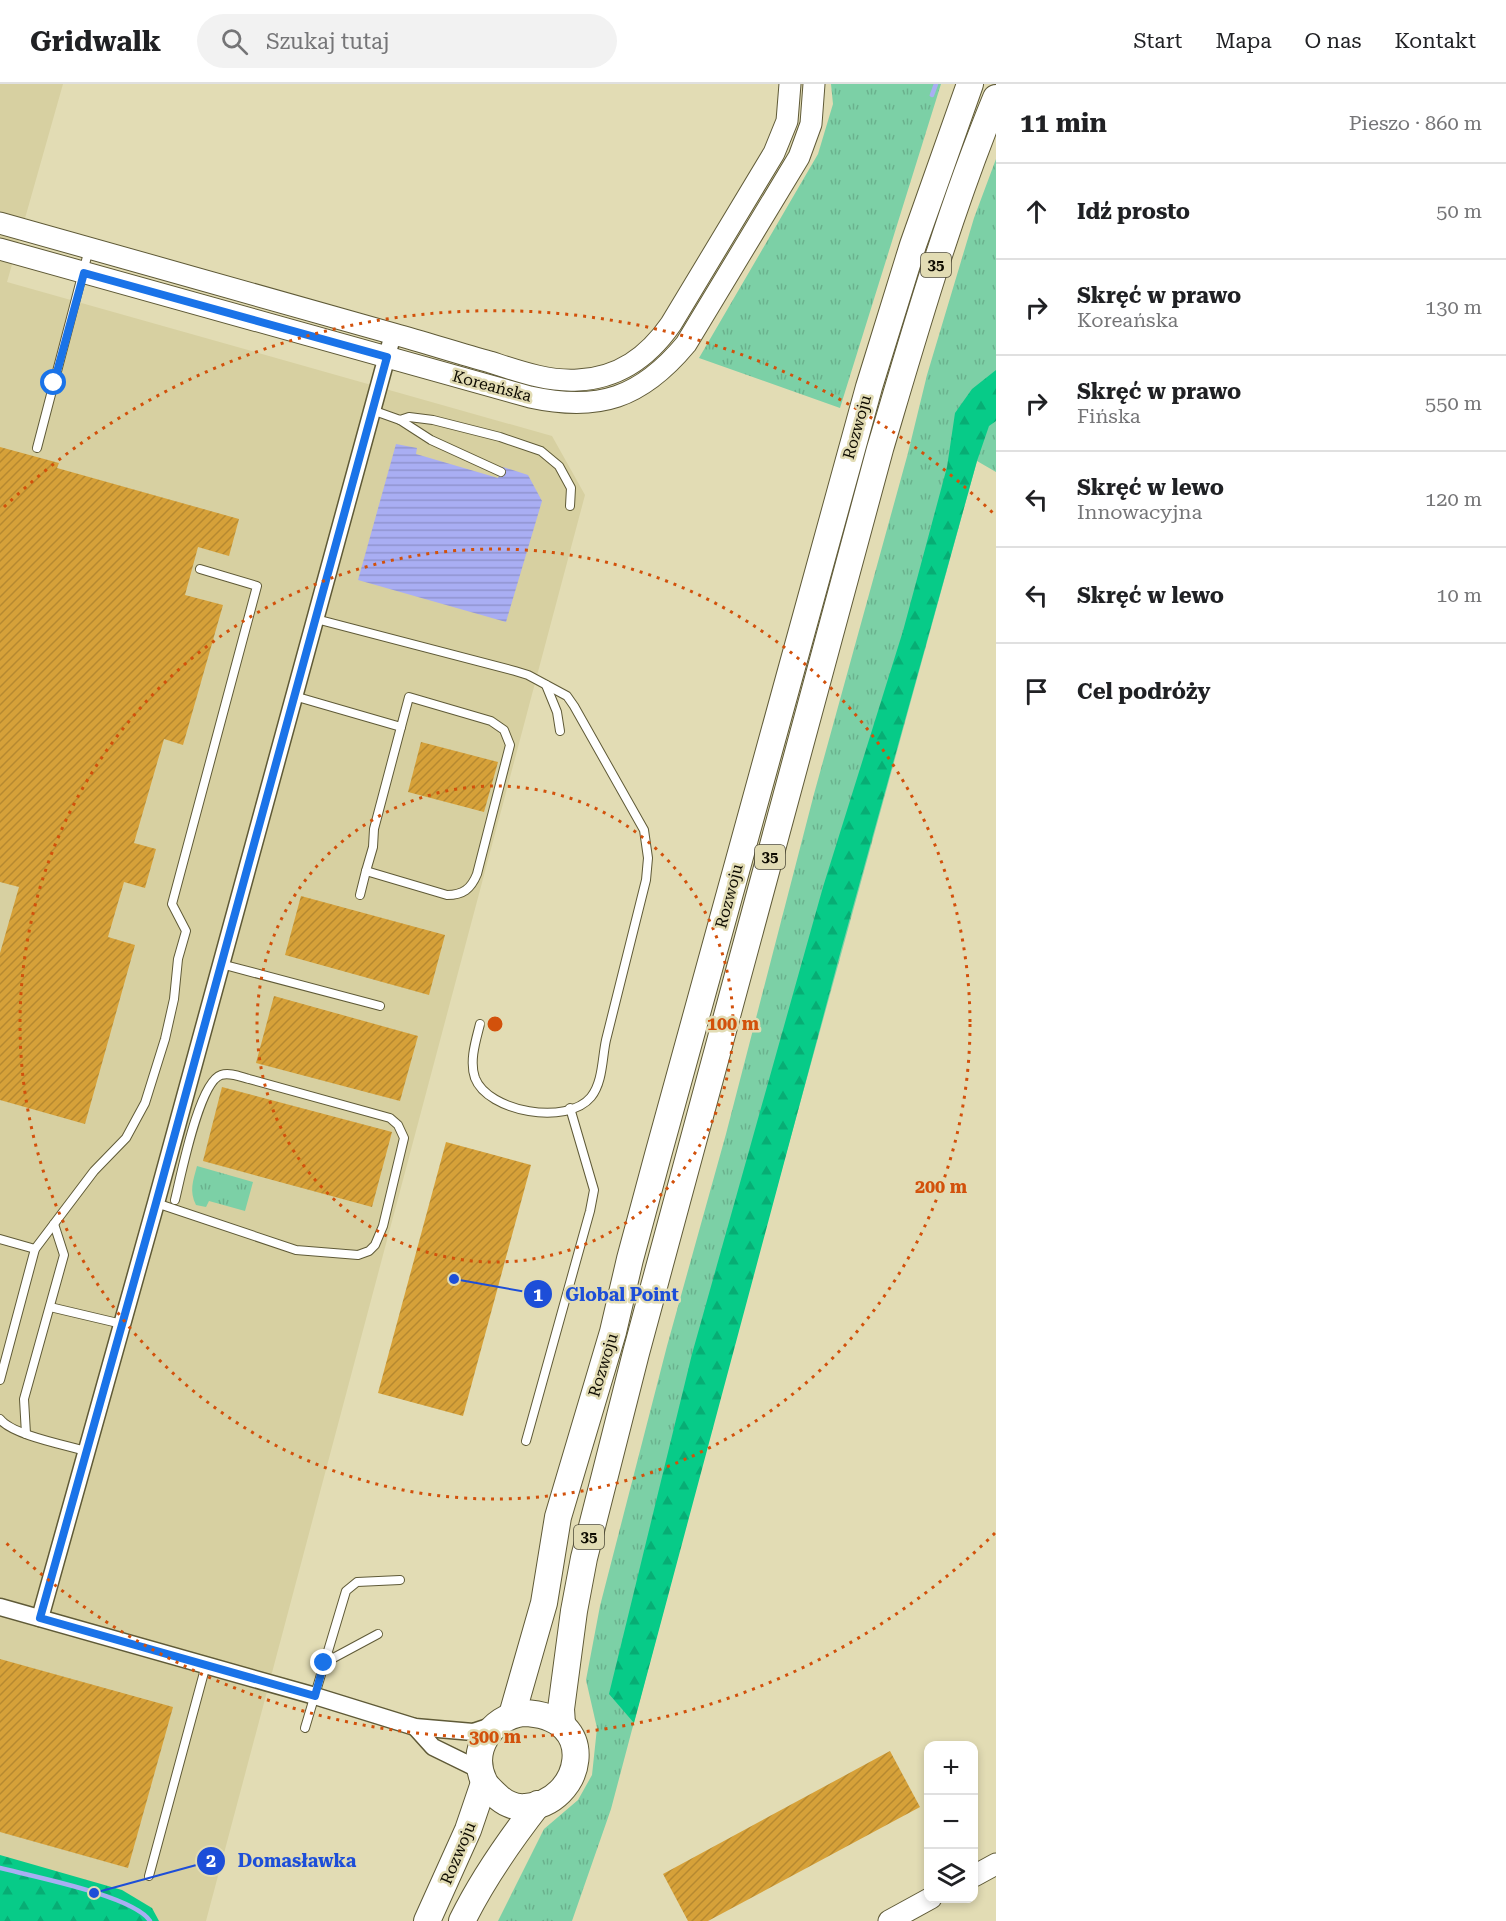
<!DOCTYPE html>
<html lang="pl">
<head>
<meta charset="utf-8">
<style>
  :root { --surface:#fff; --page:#f2f2f2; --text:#202124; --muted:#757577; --line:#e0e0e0 }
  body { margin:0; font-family:"Roboto Serif",serif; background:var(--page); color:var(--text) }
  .controls { position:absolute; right:18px; bottom:18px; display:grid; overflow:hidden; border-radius:12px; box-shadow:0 3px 9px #0003 }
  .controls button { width:54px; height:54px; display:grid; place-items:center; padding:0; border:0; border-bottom:2px solid var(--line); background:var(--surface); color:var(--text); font:30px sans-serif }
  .stop { position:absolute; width:18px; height:18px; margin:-14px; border:4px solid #1a73e8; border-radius:50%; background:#fff }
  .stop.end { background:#1a73e8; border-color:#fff; box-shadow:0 2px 6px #0008 }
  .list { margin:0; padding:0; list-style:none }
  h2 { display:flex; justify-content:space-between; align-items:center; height:78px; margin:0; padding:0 24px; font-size:26px }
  h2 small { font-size:20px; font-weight:400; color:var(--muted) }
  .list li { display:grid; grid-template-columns:39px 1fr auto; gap:18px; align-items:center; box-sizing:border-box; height:96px; padding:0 24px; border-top:2px solid var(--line) }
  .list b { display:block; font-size:22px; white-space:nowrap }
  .list p { margin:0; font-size:20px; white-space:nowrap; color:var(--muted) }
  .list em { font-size:20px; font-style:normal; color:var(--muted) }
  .icon { flex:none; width:33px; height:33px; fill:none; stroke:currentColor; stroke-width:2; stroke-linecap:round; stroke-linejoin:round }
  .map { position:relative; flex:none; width:996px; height:1837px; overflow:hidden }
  header { display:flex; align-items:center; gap:36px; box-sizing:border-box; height:84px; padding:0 30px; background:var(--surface); border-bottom:2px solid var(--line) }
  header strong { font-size:28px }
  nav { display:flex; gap:33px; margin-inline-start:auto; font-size:21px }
  .search { width:420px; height:54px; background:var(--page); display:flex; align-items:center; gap:15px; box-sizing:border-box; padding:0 21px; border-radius:33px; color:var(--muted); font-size:22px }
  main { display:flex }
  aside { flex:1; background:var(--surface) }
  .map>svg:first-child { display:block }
  .built { fill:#d7d0a1 }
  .grass { fill:url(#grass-tufts) }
  .forest { fill:url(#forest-firs) }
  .water { fill:url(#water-rules) }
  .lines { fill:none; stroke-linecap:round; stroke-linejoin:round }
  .stream { stroke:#a9aef3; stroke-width:4.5 }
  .building { fill:url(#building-hatch) }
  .service-casing { stroke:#5f5a37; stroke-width:10 }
  .minor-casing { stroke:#5f5a37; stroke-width:19 }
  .tertiary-casing { stroke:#5f5a37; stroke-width:23 }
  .primary-casing { stroke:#5f5a37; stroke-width:28 }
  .service { stroke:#fff; stroke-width:8 }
  .minor { stroke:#fff; stroke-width:16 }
  .tertiary { stroke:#fff; stroke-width:21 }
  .primary { stroke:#fff; stroke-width:26 }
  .route { stroke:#1a73e8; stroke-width:8 }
  .ring { fill:none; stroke:#d2510b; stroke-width:3; stroke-dasharray:3 6 }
  .labels { text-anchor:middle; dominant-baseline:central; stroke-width:5; stroke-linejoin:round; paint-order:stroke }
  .shield { fill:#e2dcb4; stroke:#4e4a37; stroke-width:1.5 }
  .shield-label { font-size:15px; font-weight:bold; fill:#0e0b01 }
  .street-label { font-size:16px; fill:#0e0b01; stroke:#e2dcb4 }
  .centre { fill:#d2510b; stroke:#e2dcb4; stroke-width:3 }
  .ring-label { font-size:18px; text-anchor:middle; font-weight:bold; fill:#d2510b; stroke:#e2dcb4; stroke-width:5; stroke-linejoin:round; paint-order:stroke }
  .leader { fill:none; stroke:#1d4ed8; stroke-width:2 }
  .callout-dot { fill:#1d4ed8; stroke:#e2dcb4; stroke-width:2 }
  .mark-label { font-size:18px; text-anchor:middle; font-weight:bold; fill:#fff }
  .callout-label { font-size:18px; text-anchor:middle; font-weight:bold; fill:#1d4ed8; stroke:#e2dcb4; stroke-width:5; stroke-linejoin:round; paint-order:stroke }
</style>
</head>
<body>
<header>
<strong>Gridwalk</strong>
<div class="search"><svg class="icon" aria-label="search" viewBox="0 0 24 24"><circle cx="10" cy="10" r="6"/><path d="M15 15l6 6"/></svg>Szukaj tutaj</div>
<nav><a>Start</a><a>Mapa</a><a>O nas</a><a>Kontakt</a></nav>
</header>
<main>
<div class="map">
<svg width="996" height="1837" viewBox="0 0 996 1837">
  <defs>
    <pattern id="grass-tufts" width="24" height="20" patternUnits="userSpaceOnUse" patternTransform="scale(1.5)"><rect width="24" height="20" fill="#7cd0a6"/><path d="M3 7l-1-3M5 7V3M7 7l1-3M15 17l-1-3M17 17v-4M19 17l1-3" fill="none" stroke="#6ab18d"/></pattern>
    <pattern id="forest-firs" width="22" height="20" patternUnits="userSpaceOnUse" patternTransform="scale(1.5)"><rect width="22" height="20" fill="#07cb88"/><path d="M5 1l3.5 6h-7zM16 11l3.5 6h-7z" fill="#07ad74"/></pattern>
    <pattern id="water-rules" width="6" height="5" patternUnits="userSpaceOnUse" patternTransform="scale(1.5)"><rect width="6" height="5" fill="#a9aef3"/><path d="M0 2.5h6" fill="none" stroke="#9094cf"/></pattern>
    <pattern id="building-hatch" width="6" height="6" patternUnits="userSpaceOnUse" patternTransform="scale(1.5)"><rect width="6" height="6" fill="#d6a139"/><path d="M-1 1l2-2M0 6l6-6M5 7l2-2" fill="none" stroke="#b68930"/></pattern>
  </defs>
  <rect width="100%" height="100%" fill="#e2dcb4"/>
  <!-- built -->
  <path class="built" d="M0 0H63L7 198 552 352 585 411 206 1837H0Z"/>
  <!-- grass -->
  <g class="grass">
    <path d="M831 0H941L840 324 699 274 818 70 833 20Z"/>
    <path d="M996 75V388L977 377 745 1219 611 1725 572 1837H498L544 1745 578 1716 592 1691 597 1644 586 1596 600 1522 667 1262 726 1050 814 710 908 369 927 291 974 134Z"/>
    <path d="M197 1082 253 1098 245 1127 209 1117 206 1123 196 1121C189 1107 193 1097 197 1082Z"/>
  </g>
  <!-- forest -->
  <g class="forest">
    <path d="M996 286V337L989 342 977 377 841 866 634 1639 609 1610 692 1270 823 803 903 547 947 383 955 329 972 305Z"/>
    <path d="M0 1771 122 1806 152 1824 159 1837H0Z"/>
  </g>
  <!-- water -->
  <path class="water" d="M396 360 417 364 416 370 498 394 503 383 528 391 542 417 506 538 358 496Z"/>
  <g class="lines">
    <!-- stream -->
    <g class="stream">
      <path d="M932 11 936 0"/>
      <path d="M0 1784C31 1792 134 1812 150 1837"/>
    </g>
  </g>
  <!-- building -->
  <g class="building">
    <path d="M0 363 59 379 57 384 239 435 229 472 198 463 185 511 223 521 183 661 164 655 134 759 156 765 145 804 124 798 108 853 135 861 85 1040 0 1016V869L19 803 0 798Z"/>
    <path d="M421 658 498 678 484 728 408 708Z"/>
    <path d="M301 812 445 851 429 911 285 871Z"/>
    <path d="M274 912 418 952 400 1017 256 979Z"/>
    <path d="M222 1003 392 1048 372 1123 203 1077Z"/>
    <path d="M446 1058 531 1081 463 1332 378 1309Z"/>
    <path d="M0 1575 173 1623 128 1784 0 1748Z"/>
    <path d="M890 1667 920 1723 708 1837H688L663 1790Z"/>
  </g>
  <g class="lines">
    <!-- service casing -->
    <g class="service-casing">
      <g id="service">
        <path d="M372 326 400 336 409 333 433 336 500 353 541 367 559 382 571 404 570 422"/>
        <path d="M400 336 431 356 501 388"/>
        <path d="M37 364 89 165"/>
        <path d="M316 535 515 587 528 591 567 612 574 622 644 746 648 774 646 796C633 849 619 902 606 956 602 974 603 998 591 1013 567 1042 488 1028 475 994 469 977 476 956 480 940"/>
        <path d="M546 601 557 628 560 647"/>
        <path d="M294 612 401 643 409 613 491 637 504 646 510 661 477 790C471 805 463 811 447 811L366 787 360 811"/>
        <path d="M366 787 373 763 374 745 401 643"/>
        <path d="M221 880 380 922"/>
        <path d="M156 1119 296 1166 358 1171 369 1167 375 1161 383 1142 404 1054 398 1041 390 1034 249 995C241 993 230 988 221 991 199 998 181 1092 175 1116"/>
        <path d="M0 1155 35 1165"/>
        <path d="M50 1223 122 1240"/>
        <path d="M0 1296 35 1165 94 1087 126 1054 145 1019 165 955 174 915 178 875 186 847 172 820 257 502 200 485"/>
        <path d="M0 1335C12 1351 66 1361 86 1367"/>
        <path d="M26 1350 24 1315 64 1171 54 1140"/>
        <path d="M526 1357 590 1127 594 1106 570 1024"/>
        <path d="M324 1579 378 1550"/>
        <path d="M305 1644 346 1507 357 1498 400 1496"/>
        <path d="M149 1792 206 1581"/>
      </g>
    </g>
    <!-- minor casing -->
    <g class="minor-casing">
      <g id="minor">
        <path d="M0 1523 315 1612 415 1643 473 1648 494 1641"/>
        <path d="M40 1534 156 1119 393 250"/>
        <path d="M415 1643 433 1663 480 1686"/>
      </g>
    </g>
    <!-- tertiary casing -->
    <g class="tertiary-casing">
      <g id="tertiary">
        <path d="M0 139C131 177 263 212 394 250 426 259 458 269 490 278 518 287 548 298 578 296 619 294 648 273 671 240L774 69 787 37 790 0"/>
        <path d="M0 165 530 313C599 328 641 314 686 260L799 73 811 40 814 0"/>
        <path d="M974 1792 996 1780"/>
        <path d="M889 1837 931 1814"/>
      </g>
    </g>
    <!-- primary casing -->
    <g class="primary-casing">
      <g id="primary">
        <path d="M523 1629C603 1631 582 1721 525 1723 514 1724 503 1718 496 1711 492 1707 486 1702 484 1697 469 1666 491 1634 523 1629Z"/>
        <path d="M512 1631 544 1519 558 1433 613 1248 630 1175 658 1071 869 303 913 161 970 0"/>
        <path d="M562 1640 561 1625 574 1527 584 1474 636 1269 880 365C915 247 949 128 996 14"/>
        <path d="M427 1837 468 1746 484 1699"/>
        <path d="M462 1837C482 1796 510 1756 538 1720"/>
      </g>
    </g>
    <!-- service -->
    <use href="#service" class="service"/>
    <!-- minor -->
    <use href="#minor" class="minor"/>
    <!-- tertiary -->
    <use href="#tertiary" class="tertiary"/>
    <!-- primary -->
    <use href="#primary" class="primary"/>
  </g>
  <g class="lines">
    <!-- route -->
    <path class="route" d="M54 299 84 189 387 273 156 1119 40 1534 315 1612 324 1579"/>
  </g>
  <!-- distance rings -->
  <g class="ring">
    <circle cx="495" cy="940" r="238"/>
    <circle cx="495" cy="940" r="475"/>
    <path d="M995 1449A713 713 0 0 1 4 1457M4 423A713 713 0 0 1 995 431"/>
  </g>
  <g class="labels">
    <!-- shield labels -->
    <g class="shield">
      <rect x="921" y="169" width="30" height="24" rx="4.5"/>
      <rect x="755" y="761" width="30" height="24" rx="4.5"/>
      <rect x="574" y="1441" width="30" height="24" rx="4.5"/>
    </g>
    <g class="shield-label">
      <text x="936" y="181">35</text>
      <text x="770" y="773">35</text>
      <text x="589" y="1453">35</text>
    </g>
    <!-- street labels -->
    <g class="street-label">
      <text transform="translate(492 302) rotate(15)">Koreańska</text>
      <text transform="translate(857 343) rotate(-74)">Rozwoju</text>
      <text transform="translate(729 812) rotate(-75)">Rozwoju</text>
      <text transform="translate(603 1281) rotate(-73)">Rozwoju</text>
      <text transform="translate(458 1769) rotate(-67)">Rozwoju</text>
    </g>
  </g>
  <circle cx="495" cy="940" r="9" class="centre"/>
  <g class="ring-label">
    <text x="733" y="946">100 m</text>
    <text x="941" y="1109">200 m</text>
    <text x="495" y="1659">300 m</text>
  </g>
  <!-- callouts -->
  <path class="leader" d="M454 1195L538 1210M94 1809L211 1777"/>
  <g class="callout-dot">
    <circle cx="454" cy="1195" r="6"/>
    <circle cx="94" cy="1809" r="6"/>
    <circle cx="538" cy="1210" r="15"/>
    <circle cx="211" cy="1777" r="15"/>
  </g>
  <g class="mark-label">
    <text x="538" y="1217">1</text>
    <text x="211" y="1783">2</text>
  </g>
  <g class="callout-label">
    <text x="622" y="1217">Global Point</text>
    <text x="297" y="1783">Domasławka</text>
  </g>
</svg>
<div class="controls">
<button>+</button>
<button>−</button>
<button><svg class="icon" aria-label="layers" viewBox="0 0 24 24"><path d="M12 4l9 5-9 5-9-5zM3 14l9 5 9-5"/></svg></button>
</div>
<div class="stop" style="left:54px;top:299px"></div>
<div class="stop end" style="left:324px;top:1579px"></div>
</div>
<aside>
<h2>11 min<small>Pieszo · 860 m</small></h2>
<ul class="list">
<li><svg class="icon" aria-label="ahead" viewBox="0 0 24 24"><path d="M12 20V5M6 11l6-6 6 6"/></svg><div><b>Idź prosto</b></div><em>50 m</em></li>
<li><svg class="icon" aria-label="right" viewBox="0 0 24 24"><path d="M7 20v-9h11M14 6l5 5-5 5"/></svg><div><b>Skręć w prawo</b><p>Koreańska</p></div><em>130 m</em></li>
<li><svg class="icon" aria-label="right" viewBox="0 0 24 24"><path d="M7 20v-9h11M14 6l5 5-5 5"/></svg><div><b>Skręć w prawo</b><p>Fińska</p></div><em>550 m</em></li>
<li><svg class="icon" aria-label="left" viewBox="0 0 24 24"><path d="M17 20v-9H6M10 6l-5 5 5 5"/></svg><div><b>Skręć w lewo</b><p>Innowacyjna</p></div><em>120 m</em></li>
<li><svg class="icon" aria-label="left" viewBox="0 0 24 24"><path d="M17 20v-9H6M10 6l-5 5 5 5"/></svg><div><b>Skręć w lewo</b></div><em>10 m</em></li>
<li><svg class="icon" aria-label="arrive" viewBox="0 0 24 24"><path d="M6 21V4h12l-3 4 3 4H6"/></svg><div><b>Cel podróży</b></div></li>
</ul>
</aside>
</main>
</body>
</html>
